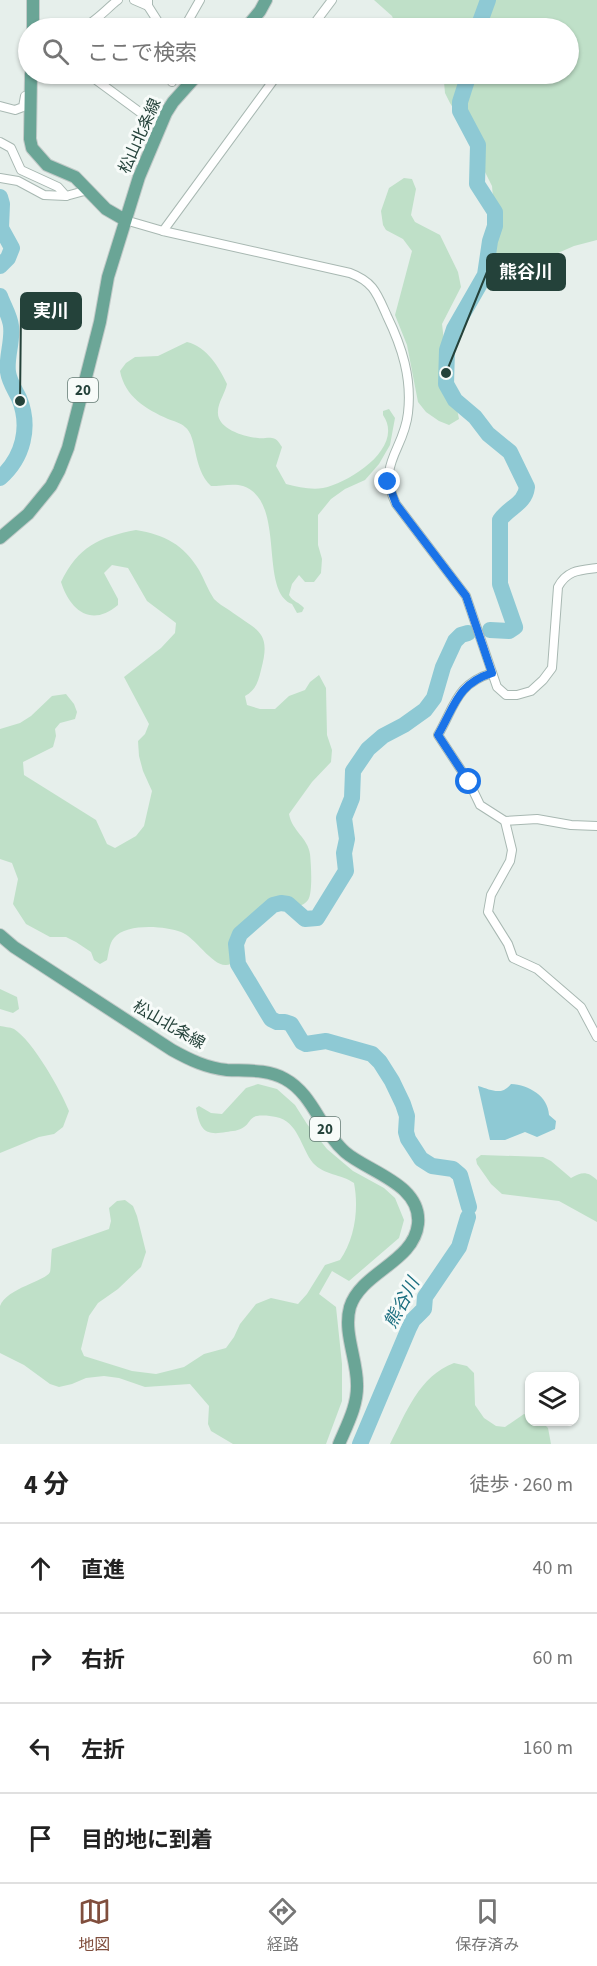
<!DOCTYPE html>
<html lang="ja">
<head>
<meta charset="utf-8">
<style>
  :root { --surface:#fff; --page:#f6f6f6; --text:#222; --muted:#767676; --line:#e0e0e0; --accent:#804e3d }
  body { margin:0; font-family:"Source Sans 3","Noto Sans JP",sans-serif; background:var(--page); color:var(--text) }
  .controls { position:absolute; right:18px; bottom:18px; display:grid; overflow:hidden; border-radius:12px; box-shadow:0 2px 4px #0004 }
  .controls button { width:54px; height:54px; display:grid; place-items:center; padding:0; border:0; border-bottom:2px solid var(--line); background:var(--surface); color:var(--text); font:30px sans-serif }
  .stop { position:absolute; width:18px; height:18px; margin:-14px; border:4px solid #1a73e8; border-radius:50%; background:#fff }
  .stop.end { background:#1a73e8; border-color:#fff; box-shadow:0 2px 6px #0008 }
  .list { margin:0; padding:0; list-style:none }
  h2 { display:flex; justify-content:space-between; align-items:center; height:78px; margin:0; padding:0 24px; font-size:26px }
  h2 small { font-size:20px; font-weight:400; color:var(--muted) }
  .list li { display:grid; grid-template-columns:39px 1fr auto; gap:18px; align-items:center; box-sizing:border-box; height:90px; padding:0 24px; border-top:2px solid var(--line) }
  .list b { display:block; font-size:22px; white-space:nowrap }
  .list em { font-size:20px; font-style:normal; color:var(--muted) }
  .icon { flex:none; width:33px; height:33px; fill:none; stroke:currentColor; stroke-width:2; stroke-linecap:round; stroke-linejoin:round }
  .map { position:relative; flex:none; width:597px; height:1444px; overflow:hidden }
  .search { position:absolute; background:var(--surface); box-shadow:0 2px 4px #0004; left:18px; right:18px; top:18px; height:66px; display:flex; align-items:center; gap:15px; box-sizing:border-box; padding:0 21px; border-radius:33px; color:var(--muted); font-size:22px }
  .sheet { height:438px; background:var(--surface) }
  nav { display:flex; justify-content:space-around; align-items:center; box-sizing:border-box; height:84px; border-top:2px solid var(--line); background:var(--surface); font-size:16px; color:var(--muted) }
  nav a { display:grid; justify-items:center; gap:3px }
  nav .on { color:var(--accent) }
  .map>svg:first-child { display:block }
  .green { fill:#bfe0c8 }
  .water { fill:#8ec9d4 }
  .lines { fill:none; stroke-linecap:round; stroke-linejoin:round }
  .river { stroke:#8ec9d4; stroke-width:16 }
  .street-casing { stroke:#a8b8b2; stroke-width:10 }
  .primary-casing { stroke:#c2cac8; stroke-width:14 }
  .street { stroke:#fff; stroke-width:8 }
  .primary { stroke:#6aa596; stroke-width:12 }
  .route { stroke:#1a73e8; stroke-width:8 }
  .labels { text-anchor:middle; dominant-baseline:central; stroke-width:6; stroke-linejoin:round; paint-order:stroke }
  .shield { fill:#f7fbf9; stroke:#637a73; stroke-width:1.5 }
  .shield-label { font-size:15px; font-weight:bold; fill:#24423a }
  .street-label { font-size:16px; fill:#24423a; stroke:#f7fbf9 }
  .water-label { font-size:18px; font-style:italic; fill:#1c6f80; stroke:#f7fbf9 }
  .leader { fill:none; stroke:#24423a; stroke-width:2 }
  .callout-dot { fill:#24423a; stroke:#f7fbf9; stroke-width:2 }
  .callout { fill:#24423a; stroke:#24423a; stroke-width:2 }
  .callout-label { font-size:18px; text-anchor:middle; font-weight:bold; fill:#fff }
</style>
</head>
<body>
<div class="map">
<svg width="597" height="1444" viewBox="0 0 597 1444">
  <rect width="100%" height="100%" fill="#e6efeb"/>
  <!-- green -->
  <g class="green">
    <path d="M374 0H597V240L574 246 551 256 528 268 513 282 504 281 495 277 489 265 495 221 492 186 484 170 480 152 450 103 445 93 444 82 439 74H568V28H397L392 16Z"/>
    <path d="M404 178 412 179 416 189 411 215 415 222 440 235 458 272 461 287 442 324 450 392 457 409 459 419 449 425 439 421 426 412 418 402 407 345 395 315 412 251 403 239 386 230 383 225 381 211 389 188Z"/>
    <path d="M187 342C207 347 219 367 227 384 225 393 218 403 218 411 216 429 245 437 258 438 263 439 268 437 272 438 278 439 279 443 282 447L276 466 286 484C298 487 311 490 323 488 351 482 405 447 383 415V411L389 409 395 418 390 445 379 464 365 480 345 489 331 499 318 515V545L322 559 321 573 314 582H305L299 575 292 584 289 595C293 602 299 602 304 608L302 612 297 613 292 604C258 591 287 501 243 486 234 483 221 486 211 486 192 468 198 437 185 427 181 423 173 421 168 419 146 409 125 397 120 371L126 363 135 357 158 356Z"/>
    <path d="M136 530C165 535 183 544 199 570 204 579 208 590 214 599 218 603 224 607 229 610 257 631 272 630 261 670 258 682 256 690 245 696L247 705 260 709H275L289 696 305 690 310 682 319 675 326 688 327 735 332 750 331 762 312 782 289 814C292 831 308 838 310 854 311 863 313 893 308 900 303 907 295 907 287 908 251 913 241 926 235 962 232 963 229 965 226 965 212 966 195 937 181 932 165 926 126 923 114 938 109 944 109 952 107 960L100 964 94 960 91 952 76 942 66 937H50L26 924 13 904 18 879 12 863 0 859V729L20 723 31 716 52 696 66 694 74 704 77 712 75 719 60 723 55 729 56 736 53 747 23 762 24 775 96 820 107 844 115 848 136 836 144 826 152 791 143 771 139 756 138 741 145 734 149 724 124 677 161 648 175 633 176 623 147 601 128 568 112 565 104 573 118 599V605C91 628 70 610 61 582 78 547 99 537 136 530Z"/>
    <path d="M0 989 17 997 19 1009 13 1013 0 1009Z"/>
    <path d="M0 1026C4 1027 10 1027 14 1029 33 1041 61 1091 69 1111L63 1127 54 1134 39 1137 0 1153Z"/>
    <path d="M258 1084 277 1089 295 1105 307 1124 327 1149 353 1171 384 1188 395 1198 404 1220 399 1238 349 1281 332 1271 319 1294 336 1307 342 1364V1401L326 1444H233L211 1431 208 1424 209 1406 190 1384 145 1387 119 1378 104 1376 86 1378 72 1384 59 1387 50 1384 24 1365 0 1353C0 1343 0 1313 0 1306 7 1288 46 1281 50 1272 51 1269 51 1255 52 1249L109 1229 111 1221 109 1208 117 1201 125 1200 133 1206 137 1216 146 1252 141 1267 118 1289 98 1303 89 1316 81 1349 84 1356 132 1371 156 1374 184 1367 204 1354 226 1348 234 1337 240 1324 256 1304 271 1298 298 1304 307 1294 325 1265 340 1260C355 1239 359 1208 354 1183 341 1174 324 1175 313 1163 301 1148 298 1121 276 1117 271 1116 263 1115 257 1116 250 1117 249 1124 244 1127 239 1131 232 1131 226 1132 205 1136 200 1130 196 1108L199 1106 211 1113 222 1114 246 1088Z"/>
    <path d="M481 1155 543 1157 551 1161 571 1178C582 1172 587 1171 597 1180V1222L559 1201 502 1194 491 1184 477 1164 476 1159Z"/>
    <path d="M454 1363 467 1366 474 1373 475 1405 484 1418 496 1426 505 1427 524 1414 529 1416 530 1422H542L548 1428 551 1444H390C406 1413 419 1376 454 1363Z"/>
  </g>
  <!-- water -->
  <path class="water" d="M511 1084C529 1085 548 1096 549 1115L556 1121 555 1129 537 1137 525 1132 505 1140H490L478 1086C492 1090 501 1096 511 1084Z"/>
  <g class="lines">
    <!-- river -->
    <g class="river">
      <path d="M480 28V22L488 0"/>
      <path d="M469 74 460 102V111L478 145 477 184 495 212V226L490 241 485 275 454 329 447 350 446 384 455 400 475 417 488 434 510 452 527 487C525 504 509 507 500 520V584L515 627 509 631 490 630"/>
      <path d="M0 197 2 204 1 228 12 248 8 258 0 266"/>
      <path d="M0 296C3 305 10 316 11 326 13 341 6 357 8 372 9 381 15 390 19 398 31 427 23 458 0 478"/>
      <path d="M468 633 461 635 455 641 443 667 434 698 425 710 404 725 383 736 368 749 353 771 352 798 344 818 347 839 344 853 346 871 317 918 305 919 288 904 281 903 273 905 240 934 236 944 238 964 271 1019 277 1022H285L291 1024 302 1042 306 1044 326 1041 372 1054 380 1062 392 1081 403 1104 407 1116 406 1132 408 1139 421 1159 432 1166 453 1169 460 1175 469 1207"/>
      <path d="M360 1444 409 1328 413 1320 424 1309 425 1297 459 1247 468 1217"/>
    </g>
    <!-- street casing -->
    <g class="street-casing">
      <g id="street">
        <path d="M134 0 148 6"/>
        <path d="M148 0V6L162 28"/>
        <path d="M44 28 50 25C60 25 70 28 79 28 90 28 108 7 118 0"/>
        <path d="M184 28 200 0"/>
        <path d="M311 28 332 0"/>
        <path d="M88 74 160 127"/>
        <path d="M172 82 174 74"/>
        <path d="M0 106 15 110 23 107 25 96 30 97"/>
        <path d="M0 142 11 148 21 170 58 187 66 196 88 190"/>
        <path d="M0 178 18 181 44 195 66 196"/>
        <path d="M125 220 163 231 350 273C374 282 377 294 387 316 402 347 412 378 408 413 404 451 376 463 396 504L466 596 497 687 506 695H517L531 691 543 680 552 668 558 587C567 570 580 570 597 568"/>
        <path d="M163 231 278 74"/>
        <path d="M492 673C456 684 455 706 438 735L469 782 480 805 505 821 537 819 571 825 597 826"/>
        <path d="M505 821 512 850 510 861 491 895 488 912 508 944 513 958 537 969 581 1007 597 1037"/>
      </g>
    </g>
    <!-- primary casing -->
    <g class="primary-casing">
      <g id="primary">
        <path d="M33 28V0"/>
        <path d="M246 28 260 11 266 0"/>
        <path d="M31 74 30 139 32 148 47 165 75 177 106 209 125 220"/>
        <path d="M0 538 28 514 51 486 59 471 68 448 100 322 108 277 139 177 166 113 173 102 198 74"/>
        <path d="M0 935 14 947 37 962 172 1050C190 1060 207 1068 227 1070 247 1071 267 1069 285 1079 313 1094 321 1131 345 1152 368 1172 422 1184 418 1224 414 1262 361 1272 350 1307 343 1332 357 1359 357 1384 358 1405 347 1425 339 1444"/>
      </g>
    </g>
    <!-- street -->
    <use href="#street" class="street"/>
    <!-- primary -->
    <use href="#primary" class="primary"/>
  </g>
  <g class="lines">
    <!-- route -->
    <path class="route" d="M388 482 396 504 466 596 492 673C457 684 455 706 438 735L469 782"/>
  </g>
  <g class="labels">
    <!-- shield labels -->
    <g class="shield">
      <rect x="68" y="378" width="30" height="24" rx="4.5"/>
      <rect x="310" y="1117" width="30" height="24" rx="4.5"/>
    </g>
    <g class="shield-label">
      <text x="83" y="390">20</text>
      <text x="325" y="1129">20</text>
    </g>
    <!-- street labels -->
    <g class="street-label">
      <text transform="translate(140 136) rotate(-66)">松山北条線</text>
      <text transform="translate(169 1025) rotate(30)">松山北条線</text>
    </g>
    <!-- water labels -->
    <g class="water-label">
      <text transform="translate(402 1303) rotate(-62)">熊谷川</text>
    </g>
  </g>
  <!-- callouts -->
  <path class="leader" d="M446 373L487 272M20 401L21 311"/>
  <g class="callout-dot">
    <circle cx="446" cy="373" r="6"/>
    <circle cx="20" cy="401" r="6"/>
  </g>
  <g class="callout">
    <rect x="487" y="254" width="78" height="36" rx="6"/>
    <rect x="21" y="293" width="60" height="36" rx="6"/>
  </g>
  <g class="callout-label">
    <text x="526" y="278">熊谷川</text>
    <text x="51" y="317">実川</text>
  </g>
</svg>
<div class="controls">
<button><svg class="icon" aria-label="layers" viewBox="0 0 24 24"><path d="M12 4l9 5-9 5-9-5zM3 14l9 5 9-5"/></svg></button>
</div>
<div class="stop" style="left:469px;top:782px"></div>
<div class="stop end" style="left:388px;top:482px"></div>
<div class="search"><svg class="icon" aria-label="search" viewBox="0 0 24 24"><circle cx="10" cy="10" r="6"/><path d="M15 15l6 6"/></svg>ここで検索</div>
</div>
<section class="sheet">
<h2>4 分<small>徒歩 · 260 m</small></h2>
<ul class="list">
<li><svg class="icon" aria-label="ahead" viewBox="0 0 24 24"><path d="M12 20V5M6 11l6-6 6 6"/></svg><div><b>直進</b></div><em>40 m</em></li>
<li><svg class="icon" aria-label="right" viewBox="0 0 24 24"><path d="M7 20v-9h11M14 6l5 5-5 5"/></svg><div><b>右折</b></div><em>60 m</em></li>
<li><svg class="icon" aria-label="left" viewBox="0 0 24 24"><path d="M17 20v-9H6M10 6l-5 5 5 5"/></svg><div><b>左折</b></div><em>160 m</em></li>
<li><svg class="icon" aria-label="arrive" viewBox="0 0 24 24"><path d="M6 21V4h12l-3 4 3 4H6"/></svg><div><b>目的地に到着</b></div></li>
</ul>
</section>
<nav>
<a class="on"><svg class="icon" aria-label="map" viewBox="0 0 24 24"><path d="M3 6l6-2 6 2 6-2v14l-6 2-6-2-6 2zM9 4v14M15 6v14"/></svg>地図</a>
<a><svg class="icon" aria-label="directions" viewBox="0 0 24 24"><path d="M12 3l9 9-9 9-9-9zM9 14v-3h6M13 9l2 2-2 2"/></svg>経路</a>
<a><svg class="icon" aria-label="saved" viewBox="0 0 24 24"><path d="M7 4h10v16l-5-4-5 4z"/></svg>保存済み</a>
</nav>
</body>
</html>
